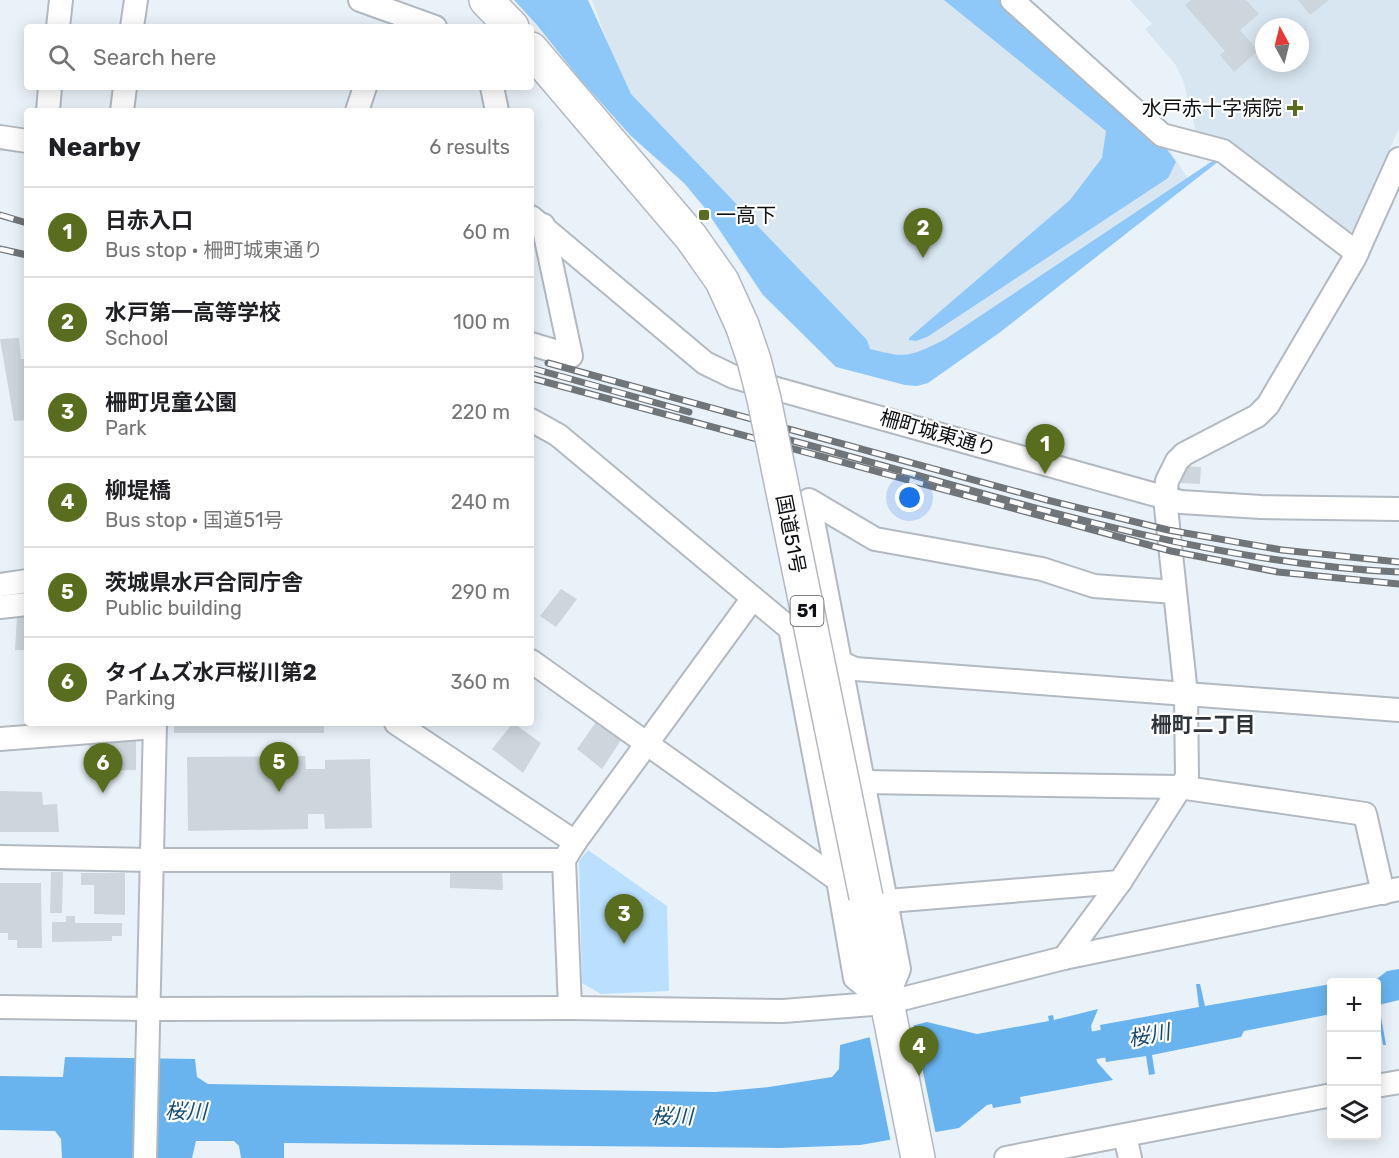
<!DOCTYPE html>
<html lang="en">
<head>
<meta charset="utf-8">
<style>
  :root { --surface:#fff; --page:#f6f6f6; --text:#202124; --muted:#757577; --line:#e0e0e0; --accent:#586e1e }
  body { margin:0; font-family:Rubik,"Noto Sans JP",sans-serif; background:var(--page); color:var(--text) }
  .controls { position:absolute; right:18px; bottom:18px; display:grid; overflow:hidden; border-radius:6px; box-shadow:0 3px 15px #0003 }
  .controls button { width:54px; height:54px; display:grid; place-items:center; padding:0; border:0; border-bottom:2px solid var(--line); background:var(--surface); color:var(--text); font:30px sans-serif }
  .compass { position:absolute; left:1255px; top:18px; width:54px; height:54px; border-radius:50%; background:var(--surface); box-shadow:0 3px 15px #0003; rotate:353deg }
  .you { position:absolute; left:910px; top:498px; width:21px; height:21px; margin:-15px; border:4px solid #fff; border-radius:50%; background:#1a73e8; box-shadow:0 0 0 9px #1a73e833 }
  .badge { display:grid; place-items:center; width:39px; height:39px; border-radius:50%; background:var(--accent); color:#fff; font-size:20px; font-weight:700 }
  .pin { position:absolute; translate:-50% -50px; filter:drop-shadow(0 2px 3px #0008) }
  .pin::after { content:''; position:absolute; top:32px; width:21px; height:18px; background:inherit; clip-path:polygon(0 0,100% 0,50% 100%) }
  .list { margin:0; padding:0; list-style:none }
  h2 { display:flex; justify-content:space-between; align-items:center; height:78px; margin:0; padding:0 24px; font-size:26px }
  h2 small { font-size:20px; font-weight:400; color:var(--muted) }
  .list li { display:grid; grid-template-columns:39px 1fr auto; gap:18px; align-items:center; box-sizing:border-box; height:90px; padding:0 24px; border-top:2px solid var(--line) }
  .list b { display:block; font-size:22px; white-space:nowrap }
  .list p { margin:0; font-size:20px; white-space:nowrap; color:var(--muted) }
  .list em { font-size:20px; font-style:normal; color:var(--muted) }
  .icon { flex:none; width:33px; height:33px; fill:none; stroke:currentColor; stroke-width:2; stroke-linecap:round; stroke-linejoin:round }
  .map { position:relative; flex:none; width:1399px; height:1158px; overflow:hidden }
  .search { position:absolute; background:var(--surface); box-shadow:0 3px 15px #0003; left:24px; top:24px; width:510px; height:66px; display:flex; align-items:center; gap:15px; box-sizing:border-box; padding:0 21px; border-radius:6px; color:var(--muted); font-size:22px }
  .panel { position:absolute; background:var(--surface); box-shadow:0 3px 15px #0003; left:24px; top:108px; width:510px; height:618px; border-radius:6px }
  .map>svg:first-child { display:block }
  .built { fill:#d8e6f1; fill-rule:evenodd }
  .green { fill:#badfff }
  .forest { fill:#8ec8f8 }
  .water { fill:#69b4ef }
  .pier { fill:#eaf2f9 }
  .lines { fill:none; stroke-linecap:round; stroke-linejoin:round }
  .river { stroke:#69b4ef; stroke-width:28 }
  .building { fill:#ced6dd }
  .minor-casing { stroke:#b2b9c0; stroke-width:26 }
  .highway-casing { stroke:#b2b9c0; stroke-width:36 }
  .minor { stroke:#fff; stroke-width:22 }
  .highway { stroke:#fff; stroke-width:33 }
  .rail-casing { stroke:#70757a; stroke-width:7 }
  .rail { stroke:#fff; stroke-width:4.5; stroke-dasharray:14; stroke-linecap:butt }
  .highway-bridge-casing { stroke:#b2b9c0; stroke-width:36; stroke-linecap:butt }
  .highway-bridge { stroke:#fff; stroke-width:33 }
  .poi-dot { fill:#586e1e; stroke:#fff; stroke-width:2 }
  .labels { text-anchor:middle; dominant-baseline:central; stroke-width:4.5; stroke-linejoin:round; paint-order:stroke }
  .shield { fill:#fff; stroke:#555658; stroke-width:1.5 }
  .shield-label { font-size:18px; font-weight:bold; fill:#0c0e11 }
  .poi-label { font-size:20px; fill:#0c0e11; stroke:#fff; text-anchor:end }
  .street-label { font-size:20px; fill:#0c0e11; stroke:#fff }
  .neighbourhood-label { font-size:21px; font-weight:bold; fill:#2e343a; stroke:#fff }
  .water-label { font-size:21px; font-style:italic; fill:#124a71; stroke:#fff }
</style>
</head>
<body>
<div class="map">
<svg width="1399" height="1158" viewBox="0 0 1399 1158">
  <rect width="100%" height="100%" fill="#eaf2f9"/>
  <!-- built -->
  <g class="built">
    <path d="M592 0H961L1162 142 1171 152 1188 179 920 357 900 360 861 351 626 93Z"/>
    <path d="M1130 0H1399V128L1362 213 1347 239 1198 139 1183 80 1175 64 1145 29 1152 24ZM1264 27H1300V63H1264Z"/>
  </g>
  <!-- green -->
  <path class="green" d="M588 850 667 906 669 991 601 994 582 983 579 861Z"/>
  <!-- forest -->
  <g class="forest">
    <path d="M514 0H588L631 94 867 340 870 349C908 359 910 356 944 340L1211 162 1219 161 999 333 928 383 917 386 905 385 836 367 763 295 704 207 684 183 631 136 579 78 537 25Z"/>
    <path d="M944 0H1001L1166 148 1176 162 1168 178 927 337 916 341 909 340V338L1070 200 1102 158 1106 131Z"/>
  </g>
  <!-- water -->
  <g class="water">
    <path d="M1399 969V1000L1379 1005 1386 1045H1383L1377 1012 1376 982H1341L1378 978 1387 971Z"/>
    <path d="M1196 984H1200L1205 1006 1331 984V1014L1244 1031 1241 1037 1152 1055 1155 1074 1149 1075 1146 1056 1106 1062 1100 1025 1199 1007Z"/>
    <path d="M1098 1009 1091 1026 1097 1062 1113 1080 1020 1097 1021 1103 993 1108 992 1104 987 1105 959 1128 860 1145 779 1148 284 1143V1158H241L239 1146 234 1141H196L192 1158H62L61 1139 55 1131 0 1130V1076L63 1077 65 1057 195 1059 197 1077 208 1084 715 1092 769 1087 832 1077 839 1069 840 1045 927 1022 977 1034 1049 1021 1048 1016 1053 1015 1054 1020Z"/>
  </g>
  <!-- pier -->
  <path class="pier" d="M913 1023 936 1135 891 1143 869 1034Z"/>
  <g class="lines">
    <!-- river -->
    <path class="river" d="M1056 1052 1141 1037"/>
  </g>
  <!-- building -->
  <g class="building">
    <path d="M1191 0H1246L1259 14 1240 30 1258 51 1234 72 1220 55 1225 51 1185 5Z"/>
    <path d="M1298 0H1329L1310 15Z"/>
    <path d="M19 338 21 359H27V420L14 421 0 339Z"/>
    <path d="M1181 466 1201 467 1200 484 1181 483Z"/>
    <path d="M561 589 577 599 556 627 540 616Z"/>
    <path d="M17 617H27V650H15Z"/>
    <path d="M596 722 621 740 602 769 577 749Z"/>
    <rect x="174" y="723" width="150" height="10"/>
    <path d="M513 723 541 743 523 773 492 749Z"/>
    <path d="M136 739V770L90 771 89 740Z"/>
    <path d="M305 756 306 769H325V760L370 759 372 828 325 829 324 814H308V829L188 831 187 757Z"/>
    <path d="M0 791 42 792 43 805 57 804 59 832H0Z"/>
    <path d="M450 871 502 872 503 890 450 888Z"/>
    <path d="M51 872H63L62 913H50Z"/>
    <path d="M81 873H125V915L94 914V885H81Z"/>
    <path d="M0 883H41L42 948H17V940H8V933H0Z"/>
    <path d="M66 916H75V923H122V936H112V941L52 942V922H66Z"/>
  </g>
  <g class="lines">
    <!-- minor casing -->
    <g class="minor-casing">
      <g id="minor">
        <path d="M360 0 435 27"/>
        <path d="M1012 0 1162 135 1223 151 1357 253"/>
        <path d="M58 27 61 0"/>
        <path d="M132 27 136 0"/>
        <path d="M492 87 497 111"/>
        <path d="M48 111 50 87"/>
        <path d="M122 111 125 87"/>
        <path d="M357 111 365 87"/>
        <path d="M0 137 27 141"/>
        <path d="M531 217 705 363 734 377 1181 502 1261 507 1399 509"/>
        <path d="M531 344 571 356 543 225"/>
        <path d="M531 420 558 435 807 643 822 654 855 669 1399 710"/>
        <path d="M0 585 27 581"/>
        <path d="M0 607 27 604"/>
        <path d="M790 628 838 880 855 978 886 1003"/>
        <path d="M531 661 838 880"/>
        <path d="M396 723 575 842"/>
        <path d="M0 739 155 727"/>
        <path d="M863 782 1179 787 1365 814 1383 893"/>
        <path d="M0 857 152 860H564"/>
        <path d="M888 901 1120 882"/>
        <path d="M1064 958 1120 882 1187 777 1186 694 1165 498 1167 481 1177 461 1184 454 1257 416 1268 405 1354 259 1399 159"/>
        <path d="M886 1001 899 969 809 500 875 539 1042 569 1094 586 1175 592"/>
        <path d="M0 1007 149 1009 570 1008 783 1011 886 1003 1064 958 1399 889"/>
        <path d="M570 1008 564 860 575 842 753 598"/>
        <path d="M1376 1086 1399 1082"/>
        <path d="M1125 1136 1130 1158"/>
        <path d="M145 1158 155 723"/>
        <path d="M1006 1158 1332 1095"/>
      </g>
    </g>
    <!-- highway casing -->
    <g class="highway-casing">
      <g id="highway">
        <path d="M486 0 512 27"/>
        <path d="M531 49 691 237 722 281 742 325"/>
        <path d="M866 897 918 1158"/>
      </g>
    </g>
    <!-- minor -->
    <use href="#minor" class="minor"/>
    <!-- highway -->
    <use href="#highway" class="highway"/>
    <!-- rail casing -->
    <g class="rail-casing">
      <g id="rail">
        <path d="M0 215 27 223"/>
        <path d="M0 249 27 255"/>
        <path d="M548 363 1047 500 1168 530 1282 550 1399 562"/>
        <path d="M531 368 689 412"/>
        <path d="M531 378 1171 551 1278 572 1399 584"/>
        <path d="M767 434C975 488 1183 562 1399 572"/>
      </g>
    </g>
    <!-- rail -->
    <use href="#rail" class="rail"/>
    <!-- highway-bridge casing -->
    <g class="highway-bridge-casing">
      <path id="highway-bridge" d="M742 325 754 360 764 399 866 897"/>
    </g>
    <!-- highway-bridge -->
    <use href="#highway-bridge" class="highway-bridge"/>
  </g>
  <!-- markers -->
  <g class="poi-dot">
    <path d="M1292 99h6v6h6v6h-6v6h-6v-6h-6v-6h6z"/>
    <rect x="698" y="209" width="12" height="12" rx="3"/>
  </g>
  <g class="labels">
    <!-- shield labels -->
    <rect class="shield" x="790.5" y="596" width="33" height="30" rx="4.5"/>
    <g class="shield-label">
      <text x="807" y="611">51</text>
    </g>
    <!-- poi labels -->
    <g class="poi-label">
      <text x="1282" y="108">水戸赤十字病院</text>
      <text x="716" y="215" text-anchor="start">一高下</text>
    </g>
    <!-- street labels -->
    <g class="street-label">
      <text transform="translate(938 433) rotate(16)">柵町城東通り</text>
      <text transform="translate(791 534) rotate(79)">国道51号</text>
    </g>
    <!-- neighbourhood labels -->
    <g class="neighbourhood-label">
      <text x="1203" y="724">柵町二丁目</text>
    </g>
    <!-- water labels -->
    <g class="water-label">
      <text transform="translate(1149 1035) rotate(-11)">桜川</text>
      <text transform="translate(186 1111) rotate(1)">桜川</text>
      <text transform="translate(672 1116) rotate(1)">桜川</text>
    </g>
  </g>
</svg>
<div class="controls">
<button>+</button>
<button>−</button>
<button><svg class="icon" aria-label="layers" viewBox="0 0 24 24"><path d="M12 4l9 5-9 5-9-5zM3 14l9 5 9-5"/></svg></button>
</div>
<svg class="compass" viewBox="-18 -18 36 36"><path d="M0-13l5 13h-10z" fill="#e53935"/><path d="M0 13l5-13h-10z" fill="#757577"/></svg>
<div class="you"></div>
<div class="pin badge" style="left:1045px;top:474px">1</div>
<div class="pin badge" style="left:923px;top:258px">2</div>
<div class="pin badge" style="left:624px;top:944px">3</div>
<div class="pin badge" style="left:919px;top:1076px">4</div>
<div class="pin badge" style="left:279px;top:792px">5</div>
<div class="pin badge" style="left:103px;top:793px">6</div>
<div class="search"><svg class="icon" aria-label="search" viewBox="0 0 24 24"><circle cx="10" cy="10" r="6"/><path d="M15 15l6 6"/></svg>Search here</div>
<section class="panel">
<h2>Nearby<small>6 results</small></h2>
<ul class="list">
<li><span class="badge">1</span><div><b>日赤入口</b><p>Bus stop · 柵町城東通り</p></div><em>60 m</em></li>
<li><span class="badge">2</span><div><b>水戸第一高等学校</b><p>School</p></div><em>100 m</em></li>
<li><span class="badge">3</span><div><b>柵町児童公園</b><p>Park</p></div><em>220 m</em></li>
<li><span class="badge">4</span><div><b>柳堤橋</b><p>Bus stop · 国道51号</p></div><em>240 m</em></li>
<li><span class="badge">5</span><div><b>茨城県水戸合同庁舎</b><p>Public building</p></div><em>290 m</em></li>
<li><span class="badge">6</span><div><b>タイムズ水戸桜川第2</b><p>Parking</p></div><em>360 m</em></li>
</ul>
</section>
</div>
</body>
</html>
